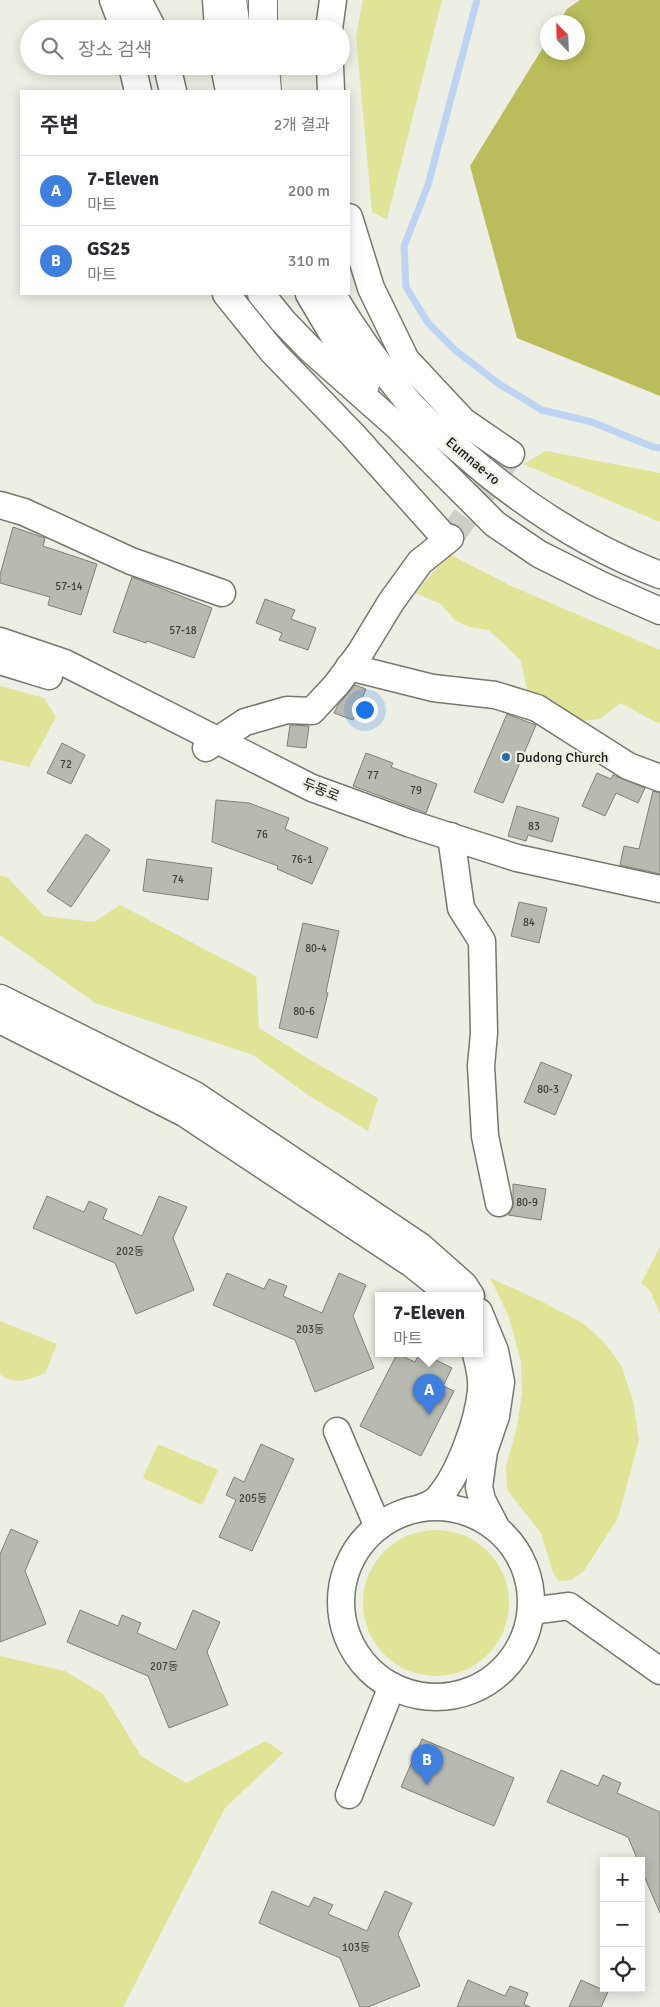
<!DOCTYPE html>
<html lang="ko">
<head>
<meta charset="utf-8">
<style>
  :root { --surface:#fff; --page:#f2f2f3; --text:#2b2b33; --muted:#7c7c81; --line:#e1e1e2; --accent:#111827 }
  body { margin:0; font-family:Signika,"Noto Sans KR",sans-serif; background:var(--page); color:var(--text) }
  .controls { position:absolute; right:15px; bottom:15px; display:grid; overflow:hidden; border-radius:0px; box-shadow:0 2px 12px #0003 }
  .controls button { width:45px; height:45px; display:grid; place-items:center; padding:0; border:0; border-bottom:1px solid var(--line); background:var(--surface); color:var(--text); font:25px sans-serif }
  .compass { position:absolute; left:540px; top:15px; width:45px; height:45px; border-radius:50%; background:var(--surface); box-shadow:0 2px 12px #0003; rotate:337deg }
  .you { position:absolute; left:364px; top:709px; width:18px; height:18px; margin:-12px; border:4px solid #fff; border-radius:50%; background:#1a73e8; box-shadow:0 0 0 8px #1a73e833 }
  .badge { display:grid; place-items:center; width:32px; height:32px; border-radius:50%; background:var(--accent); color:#fff; font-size:16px; font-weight:700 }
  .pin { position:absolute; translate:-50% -41px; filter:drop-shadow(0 1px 2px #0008) }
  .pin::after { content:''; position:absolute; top:26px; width:18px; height:15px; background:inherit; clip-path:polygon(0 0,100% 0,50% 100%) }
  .popup { position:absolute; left:375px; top:1292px; width:108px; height:65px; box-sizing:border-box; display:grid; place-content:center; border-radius:0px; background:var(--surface); filter:drop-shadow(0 1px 4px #0005); font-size:16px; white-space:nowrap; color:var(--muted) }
  .popup b { font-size:19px; color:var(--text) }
  .popup::after { content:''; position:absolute; left:50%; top:100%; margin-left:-10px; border:10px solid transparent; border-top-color:var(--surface) }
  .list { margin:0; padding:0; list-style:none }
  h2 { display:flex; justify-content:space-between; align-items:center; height:65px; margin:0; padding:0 20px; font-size:21px }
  h2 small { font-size:16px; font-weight:400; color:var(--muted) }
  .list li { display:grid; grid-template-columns:32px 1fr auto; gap:15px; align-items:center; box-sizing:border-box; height:70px; padding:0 20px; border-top:1px solid var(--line) }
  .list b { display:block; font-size:19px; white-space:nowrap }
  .list p { margin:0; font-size:16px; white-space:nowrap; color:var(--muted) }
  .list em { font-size:16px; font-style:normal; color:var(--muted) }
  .icon { flex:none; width:28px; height:28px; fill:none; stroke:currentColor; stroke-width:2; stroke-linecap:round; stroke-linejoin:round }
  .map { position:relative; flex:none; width:660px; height:2007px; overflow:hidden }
  .search { position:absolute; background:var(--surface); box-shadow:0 2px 12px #0003; left:20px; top:20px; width:330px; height:55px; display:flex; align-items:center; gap:12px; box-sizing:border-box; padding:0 18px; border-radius:28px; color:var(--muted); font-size:19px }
  .panel { position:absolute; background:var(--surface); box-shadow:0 2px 12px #0003; left:20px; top:90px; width:330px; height:205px; border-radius:0px }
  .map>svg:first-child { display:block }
  .green { fill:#dfe496 }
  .forest { fill:#b9bd5b }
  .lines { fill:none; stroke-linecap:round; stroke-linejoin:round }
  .stream { stroke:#bcd4f2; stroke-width:7 }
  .building { fill:#b8b9b0; stroke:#7f8077 }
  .minor-tunnel { stroke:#cdcec5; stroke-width:26; stroke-dasharray:26 13; stroke-linecap:butt }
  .minor-casing { stroke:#76776e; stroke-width:29 }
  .highway-casing { stroke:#76776e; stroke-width:30 }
  .minor { stroke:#fff; stroke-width:26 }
  .highway { stroke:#fff; stroke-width:28 }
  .poi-dot { fill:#216dbc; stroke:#edeee4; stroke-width:2 }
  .labels { text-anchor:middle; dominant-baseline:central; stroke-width:4.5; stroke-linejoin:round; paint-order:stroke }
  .number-label { font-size:11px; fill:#40403c }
  .street-label { font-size:14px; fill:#181815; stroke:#edeee4 }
  .poi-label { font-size:14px; fill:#181815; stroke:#edeee4; text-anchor:start }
</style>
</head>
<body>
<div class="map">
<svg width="660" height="2007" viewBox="0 0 660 2007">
  <rect width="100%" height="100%" fill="#edeee4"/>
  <!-- green -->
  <g class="green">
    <path d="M363 0H442L387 219 372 212 356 36Z"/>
    <path d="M546 451 660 473V522L523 464Z"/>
    <path d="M449 554 509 585 660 650V724L620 703 600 719 583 721 550 701 527 690 521 661 502 642 488 630 469 627 455 620 441 604 415 593Z"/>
    <path d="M0 686 44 698 56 717 29 767 0 760Z"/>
    <path d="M0 875 8 878 44 916 94 922 120 905 256 976 259 1028 312 1061 378 1098 368 1131 308 1095 253 1055 95 1003 0 935Z"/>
    <path d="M660 1247V1314L650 1290 641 1283Z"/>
    <path d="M490 1278 541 1301 584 1324 603 1341 621 1365 633 1401 639 1440 618 1518 583 1572 571 1580 559 1581 553 1573 541 1533 507 1490 506 1466 517 1427 522 1393 521 1362 509 1317Z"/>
    <path d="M0 1321 57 1344 45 1373C30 1379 13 1386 0 1374Z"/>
    <path d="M158 1444 218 1470 202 1505 143 1478Z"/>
    <circle cx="436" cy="1603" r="73"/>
    <path d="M0 1656 65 1671 103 1694 141 1756 186 1783 266 1741 283 1753 225 1808 123 2007H0Z"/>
  </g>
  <!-- forest -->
  <path class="forest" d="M580 0H660V396L517 338 470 166 547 41 548 52H578V22H559L567 9Z"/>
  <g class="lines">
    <!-- stream -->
    <path class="stream" d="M477 0 428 185 404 246 406 287 428 323 455 350 499 384 542 410 592 422 653 447 660 448"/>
  </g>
  <!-- building -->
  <g class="building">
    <path d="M13 527 45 538 43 546 97 564 81 615 48 605 50 597 0 583V575Z"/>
    <path d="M132 577 212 608 194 658 147 641 146 643 113 632Z"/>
    <path d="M265 599 295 610 291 619 316 628 308 650 279 640 282 633 256 623Z"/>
    <path d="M355 685 366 689 353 720 334 713 338 705Z"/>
    <path d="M507 714 536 725 503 803 474 792Z"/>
    <path d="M290 725 309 726 306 748 287 746Z"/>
    <path d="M62 743 85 755 71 784 47 773Z"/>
    <path d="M366 753 393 763 391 767 437 784 426 813 353 786Z"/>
    <path d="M597 773 611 779 613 775 645 788 638 803 616 793 605 816 582 806Z"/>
    <path d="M653 791 660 793V874L620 865 624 846 639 849Z"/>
    <path d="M216 800 249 803 289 818 285 829 328 848 312 884 277 869 278 866 212 842Z"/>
    <path d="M517 806 559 818 552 842 528 835 526 841 508 836Z"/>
    <path d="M86 834 110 850 71 907 47 891Z"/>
    <path d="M147 859 212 868 208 900 143 891Z"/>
    <path d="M519 902 547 908 539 943 511 936Z"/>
    <path d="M303 923 339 931 326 992 328 993 317 1038 279 1028Z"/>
    <path d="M541 1062 572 1075 555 1115 524 1102Z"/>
    <path d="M513 1184 546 1189 541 1220 508 1215 513 1207Z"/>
    <path d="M47 1196 84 1212 89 1201 107 1209 103 1219 142 1236 159 1196 187 1207 173 1238 194 1290 136 1314 115 1263 33 1228Z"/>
    <path d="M227 1273 264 1289 269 1279 287 1286 283 1296 322 1313 339 1273 366 1285 353 1316 374 1368 315 1392 295 1340 213 1305Z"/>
    <path d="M397 1354 415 1362 419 1354H424L452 1368 443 1386 454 1391 421 1456 360 1426Z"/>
    <path d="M261 1444 294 1459 252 1551 219 1537 236 1500 226 1495 234 1477 244 1482Z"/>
    <path d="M11 1529 38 1541 25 1571 46 1624 0 1642V1554Z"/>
    <path d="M80 1610 118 1626 122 1615 141 1623 137 1633 176 1650 193 1610 220 1622 207 1652 228 1705 169 1728 148 1676 67 1642Z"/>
    <path d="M422 1739 514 1778 494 1826 401 1787Z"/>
    <path d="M561 1770 598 1786 603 1775 621 1783 617 1793 660 1812V1913L641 1869V1861H638L628 1837 547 1802Z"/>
    <path d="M272 1891 309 1907 314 1897 333 1905 328 1914 367 1931 385 1891 412 1903 398 1934 420 1986 368 2007H360L340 1958 259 1923Z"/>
    <path d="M468 1980 505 1996 510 1986 528 1993 524 2004 530 2007H457Z"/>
    <path d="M581 1980 608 1992 601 2007H569Z"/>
  </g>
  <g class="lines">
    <!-- minor-tunnel -->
    <path class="minor-tunnel" d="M450 538 511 454"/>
    <!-- minor casing -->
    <g class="minor-casing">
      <g id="minor">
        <path d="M113 0 124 29"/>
        <path d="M138 0 153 29"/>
        <path d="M216 0 218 29"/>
        <path d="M329 29 333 0"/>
        <path d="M132 66 138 91"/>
        <path d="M167 66 173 91"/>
        <path d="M224 66 229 91"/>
        <path d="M330 66 331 91"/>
        <path d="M349 217 371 288 406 360 463 421 511 454"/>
        <path d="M226 294 272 351 353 435 447 540"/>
        <path d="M261 294 283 321 310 349 398 427 495 524 539 554 601 585 660 611"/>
        <path d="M309 294 348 360 366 385"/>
        <path d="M332 294C354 331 379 366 406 399 422 418 442 435 461 451 520 503 587 547 660 575"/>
        <path d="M0 505 24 512 131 561 222 593"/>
        <path d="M0 641 65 663 312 788 411 824 517 858 660 889"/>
        <path d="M0 661 49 676"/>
        <path d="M349 667 433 688 495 695 537 708 628 766 660 778"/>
        <path d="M206 748 245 722 287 710 312 711 337 684 360 653 391 602 420 562 450 538"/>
        <path d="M451 836 461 908 482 941 484 1033 481 1066 485 1136 499 1203"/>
        <path d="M0 998 195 1095 420 1246 464 1285 471 1296"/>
        <path d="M0 1020 184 1113 412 1264 447 1292"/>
        <path d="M479 1312 495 1351 501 1382 496 1416 484 1451 479 1487 482 1500 496 1527"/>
        <path d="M337 1431 378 1527"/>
        <path d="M423 1507C428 1505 435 1502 439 1497 459 1474 478 1422 481 1391 482 1380 479 1365 476 1354"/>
        <circle cx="436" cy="1602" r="95"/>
        <path d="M531 1611 569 1606 660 1671"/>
        <path d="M349 1795 392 1686"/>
      </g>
    </g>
    <!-- highway casing -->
    <g class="highway-casing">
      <g id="highway">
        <path d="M232 0 236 29"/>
        <path d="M263 29V0"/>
        <path d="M243 66 248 91"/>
        <path d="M265 66 267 91"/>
      </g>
    </g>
    <!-- minor -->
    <use href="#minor" class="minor"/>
    <!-- highway -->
    <use href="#highway" class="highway"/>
  </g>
  <!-- markers -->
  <circle class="poi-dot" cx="506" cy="757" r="5"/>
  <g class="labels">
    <!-- number labels -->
    <g class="number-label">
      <text x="69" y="586">57-14</text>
      <text x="183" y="630">57-18</text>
      <text x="66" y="764">72</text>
      <text x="373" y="775">77</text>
      <text x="416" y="790">79</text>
      <text x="534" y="826">83</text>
      <text x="262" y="834">76</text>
      <text x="302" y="859">76-1</text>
      <text x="178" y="879">74</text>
      <text x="529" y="922">84</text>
      <text x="316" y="948">80-4</text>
      <text x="304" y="1011">80-6</text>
      <text x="548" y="1089">80-3</text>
      <text x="527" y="1202">80-9</text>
      <text x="130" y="1251">202동</text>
      <text x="310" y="1329">203동</text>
      <text x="253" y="1498">205동</text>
      <text x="164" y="1666">207동</text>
      <text x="356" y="1947">103동</text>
    </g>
    <!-- street labels -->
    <g class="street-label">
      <text transform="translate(473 461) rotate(40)">Eumnae-ro</text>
      <text transform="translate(321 790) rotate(22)">두동로</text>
    </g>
    <!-- poi labels -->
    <g class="poi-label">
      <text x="516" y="757">Dudong Church</text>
    </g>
  </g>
</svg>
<div class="controls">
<button>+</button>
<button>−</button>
<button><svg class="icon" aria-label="locate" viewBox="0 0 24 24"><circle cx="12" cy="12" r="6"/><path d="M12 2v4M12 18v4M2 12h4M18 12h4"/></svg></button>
</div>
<svg class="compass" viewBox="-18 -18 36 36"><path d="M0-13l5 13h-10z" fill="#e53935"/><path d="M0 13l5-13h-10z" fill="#7c7c81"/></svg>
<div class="you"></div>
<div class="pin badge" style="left:429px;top:1415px;background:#3f7fe0">A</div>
<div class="popup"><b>7-Eleven</b>마트</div>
<div class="pin badge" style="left:427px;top:1785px;background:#3f7fe0">B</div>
<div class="search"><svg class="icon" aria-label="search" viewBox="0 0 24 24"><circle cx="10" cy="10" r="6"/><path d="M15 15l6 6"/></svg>장소 검색</div>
<section class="panel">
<h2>주변<small>2개 결과</small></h2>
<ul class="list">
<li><span class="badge" style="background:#3f7fe0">A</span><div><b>7-Eleven</b><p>마트</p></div><em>200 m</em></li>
<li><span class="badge" style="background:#3f7fe0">B</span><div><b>GS25</b><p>마트</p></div><em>310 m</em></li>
</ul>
</section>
</div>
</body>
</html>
